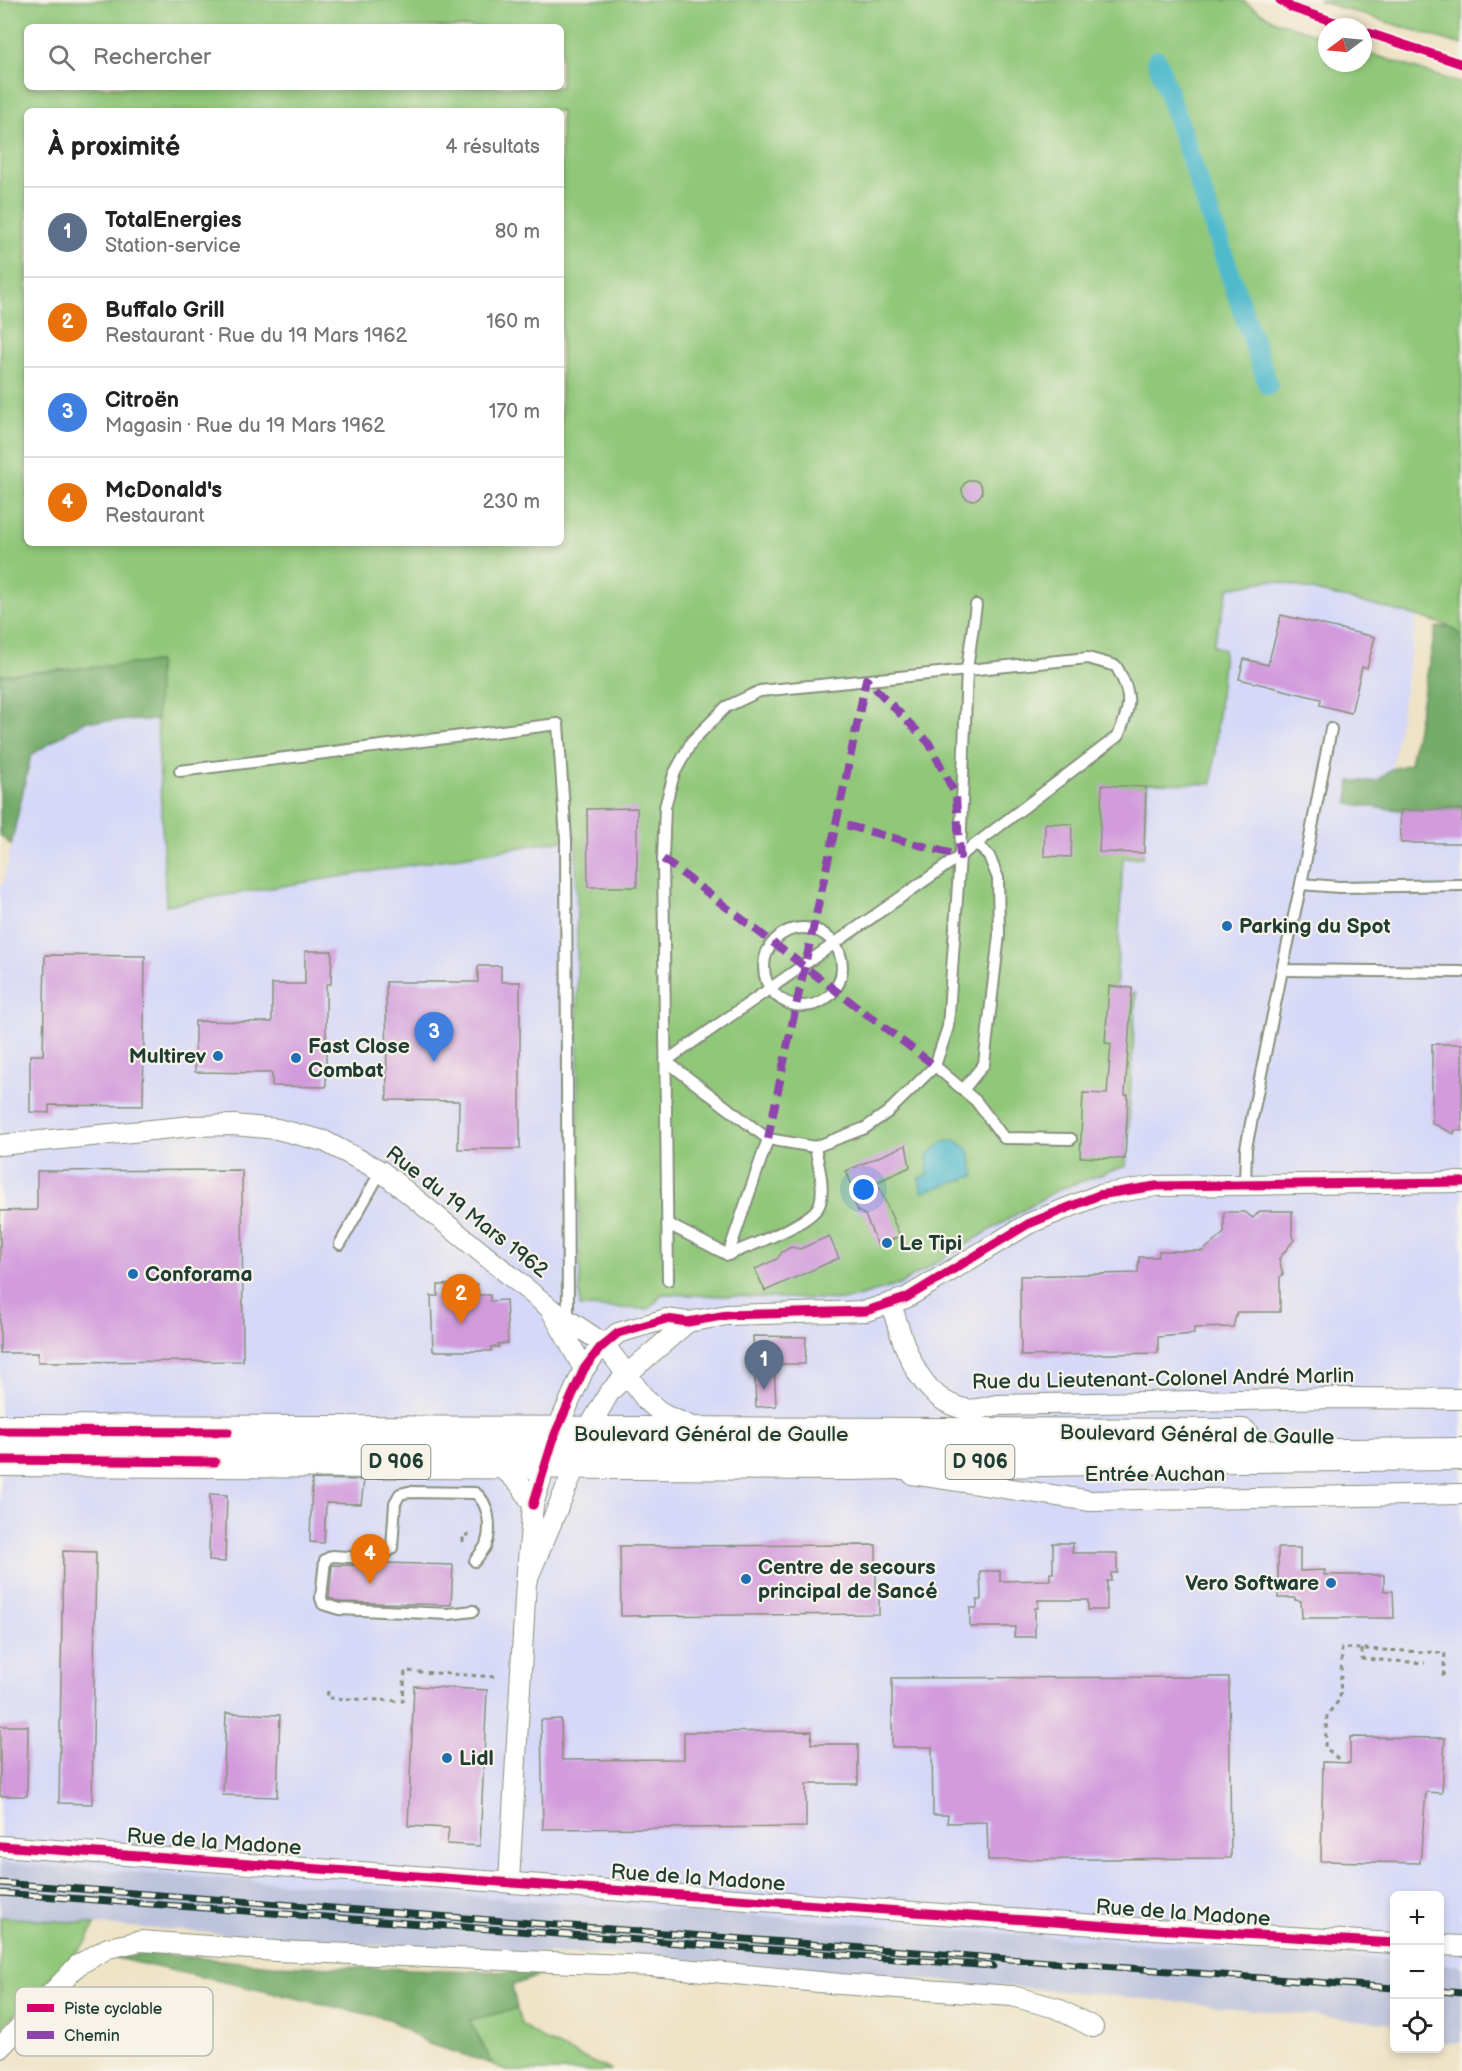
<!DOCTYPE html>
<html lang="fr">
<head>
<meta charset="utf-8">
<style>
  :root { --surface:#fff; --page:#f2f2f2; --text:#222; --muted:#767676; --line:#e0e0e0; --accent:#ea580c }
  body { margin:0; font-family:"Balsamiq Sans",sans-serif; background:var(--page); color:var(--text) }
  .controls { position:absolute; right:18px; bottom:18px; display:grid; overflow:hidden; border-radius:9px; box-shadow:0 3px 9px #0003 }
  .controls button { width:54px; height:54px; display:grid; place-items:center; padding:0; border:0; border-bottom:2px solid var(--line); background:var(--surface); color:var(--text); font:30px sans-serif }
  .compass { position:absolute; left:1318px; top:18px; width:54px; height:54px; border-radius:50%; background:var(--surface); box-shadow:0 3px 9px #0003; rotate:254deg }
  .you { position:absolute; left:864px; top:1190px; width:21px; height:21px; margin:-15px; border:4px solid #fff; border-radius:50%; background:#1a73e8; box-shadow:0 0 0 9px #1a73e833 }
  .badge { display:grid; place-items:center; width:39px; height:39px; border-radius:50%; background:var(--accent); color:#fff; font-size:20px; font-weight:700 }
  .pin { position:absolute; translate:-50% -50px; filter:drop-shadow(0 2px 3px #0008) }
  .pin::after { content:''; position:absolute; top:32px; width:21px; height:18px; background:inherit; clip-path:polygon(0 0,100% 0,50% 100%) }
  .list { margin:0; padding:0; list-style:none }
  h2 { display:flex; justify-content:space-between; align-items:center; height:78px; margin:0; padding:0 24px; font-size:26px }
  h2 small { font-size:20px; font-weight:400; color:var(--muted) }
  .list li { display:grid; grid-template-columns:39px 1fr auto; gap:18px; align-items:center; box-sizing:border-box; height:90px; padding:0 24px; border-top:2px solid var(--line) }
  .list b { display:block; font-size:22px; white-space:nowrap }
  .list p { margin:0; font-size:20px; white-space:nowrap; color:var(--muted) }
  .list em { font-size:20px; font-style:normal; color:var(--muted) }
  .icon { flex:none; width:33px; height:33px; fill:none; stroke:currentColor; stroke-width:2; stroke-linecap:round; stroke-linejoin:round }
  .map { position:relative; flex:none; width:1462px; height:2071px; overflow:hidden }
  .search { position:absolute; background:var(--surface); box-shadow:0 3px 9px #0003; left:24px; top:24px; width:540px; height:66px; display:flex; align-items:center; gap:15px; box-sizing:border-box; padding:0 21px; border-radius:9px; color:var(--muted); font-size:22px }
  .panel { position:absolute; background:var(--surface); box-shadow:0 3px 9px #0003; left:24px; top:108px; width:540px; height:438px; border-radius:9px }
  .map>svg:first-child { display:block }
  .built { fill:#d6d8f8 }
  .industrial { fill:#bec3dd }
  .green { fill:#91c779; stroke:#588256; stroke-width:1.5; fill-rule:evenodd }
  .forest { fill:#74ac69; stroke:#4a744e; stroke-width:1.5 }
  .water { fill:#4fbacc; stroke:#377c80; stroke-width:1.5 }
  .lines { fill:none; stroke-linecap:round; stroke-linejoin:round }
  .canal { stroke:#4fbacc; stroke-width:20 }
  .building { fill:#d29bdc }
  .service-casing { stroke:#86907d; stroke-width:14 }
  .minor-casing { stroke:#86907d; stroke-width:22 }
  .primary-casing { stroke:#86907d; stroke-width:34 }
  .path { stroke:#86907d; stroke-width:3; stroke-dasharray:4.5 4.5; stroke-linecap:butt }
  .service { stroke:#fff; stroke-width:10 }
  .minor { stroke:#fff; stroke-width:20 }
  .primary { stroke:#fff; stroke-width:32 }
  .rail-casing { stroke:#1f3d34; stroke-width:7 }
  .rail { stroke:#f7f3e8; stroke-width:4.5; stroke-dasharray:14; stroke-linecap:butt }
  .quiet { stroke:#8e44ad; stroke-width:8; stroke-dasharray:15 8; stroke-linecap:butt }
  .cycleway-casing { stroke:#f7f3e8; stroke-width:13 }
  .cycleway { stroke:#d6006c; stroke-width:9 }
  .poi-dot { fill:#1f6fb2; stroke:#f7f3e8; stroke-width:2 }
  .labels { text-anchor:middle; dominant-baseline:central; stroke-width:4.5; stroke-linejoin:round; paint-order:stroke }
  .shield { fill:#f7f3e8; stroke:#60746a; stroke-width:1.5 }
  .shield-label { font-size:20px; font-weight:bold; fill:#1f3d34 }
  .poi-label { font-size:21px; font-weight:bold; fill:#1f3d34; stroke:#f7f3e8; text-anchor:start }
  .street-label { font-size:21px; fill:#1f3d34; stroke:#f7f3e8 }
  .key { fill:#f7f3e8; stroke:#b6bcb2; stroke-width:1.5 }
  .key-label { font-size:16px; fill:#1f3d34 }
</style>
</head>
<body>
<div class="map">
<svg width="1462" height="2071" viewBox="0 0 1462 2071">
  <rect width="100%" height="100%" fill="#f7f3e8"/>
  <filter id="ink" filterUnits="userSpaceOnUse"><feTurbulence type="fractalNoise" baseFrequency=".0167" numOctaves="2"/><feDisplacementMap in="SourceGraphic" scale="12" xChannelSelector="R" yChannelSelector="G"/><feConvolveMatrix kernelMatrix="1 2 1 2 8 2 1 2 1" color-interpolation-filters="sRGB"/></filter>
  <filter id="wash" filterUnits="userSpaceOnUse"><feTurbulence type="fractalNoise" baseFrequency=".008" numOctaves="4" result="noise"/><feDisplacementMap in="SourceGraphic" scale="24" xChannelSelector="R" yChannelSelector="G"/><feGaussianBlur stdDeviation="1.35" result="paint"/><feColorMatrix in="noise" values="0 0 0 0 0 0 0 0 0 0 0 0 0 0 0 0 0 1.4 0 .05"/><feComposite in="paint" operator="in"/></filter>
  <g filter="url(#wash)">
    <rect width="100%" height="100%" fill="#eee3c6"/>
    <!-- built -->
    <path class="built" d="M1271 580 1417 616 1392 769 1348 804 1400 810 1462 809V1966L1440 1964V1896H1394V1961L0 1863V885L3 884 31 755 85 721 157 720 166 905 576 837 1213 645 1229 588Z"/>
    <!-- industrial -->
    <g class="industrial">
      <path d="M0 1863 1394 1961V2024L1087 1993 627 1955 434 1950 0 1917Z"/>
      <path d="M1440 1964 1462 1966V2043L1440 2042Z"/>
    </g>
    <!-- green -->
    <g class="green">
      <path d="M0 0H1241L1275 21 1327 38V63H1363V51L1462 84V636L1449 626 1417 616 1271 580 1229 588 1213 645 1224 650 1212 784 1147 783 1143 857 1123 858 1116 991 1136 993 1126 1166 1057 1190 899 1285 846 1300 663 1294 649 1309 580 1307 576 838 166 905 157 720 158 662 0 675ZM27 27H561V87H27ZM27 111H561V543H27Z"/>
      <path d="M1319 0H1462V45L1322 2Z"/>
      <path d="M0 1917 95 1924 87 1941 0 2029Z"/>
      <path d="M517 2009 521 2024 546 2041 612 2071H508L493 2064 469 2020Z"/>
    </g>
    <!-- forest -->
    <g class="forest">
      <path d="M1449 626 1462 636V809L1400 810 1348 804 1350 781H1377L1392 769 1410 764 1436 628Z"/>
      <path d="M158 662 157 720 85 721 31 755 11 845 0 835V675Z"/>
      <path d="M147 1953 272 1965 548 1973 512 1985 517 2009 469 2020 493 2064 429 2044 389 2019 116 1958Z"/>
    </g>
    <!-- water -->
    <path class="water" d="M955 1140 969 1150 975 1176 922 1192 919 1179 928 1174 927 1156 941 1143Z"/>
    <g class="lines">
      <!-- canal -->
      <path class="canal" d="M1157 60 1268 385"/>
    </g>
    <g id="blocks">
      <!-- building -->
      <g class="building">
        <circle cx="972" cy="490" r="10"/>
        <path d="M1281 615 1375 637 1367 668 1362 667 1351 713 1320 705 1321 699 1239 679 1244 659 1268 665Z"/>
        <path d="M1102 785 1146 787 1144 853 1099 852Z"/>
        <path d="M637 808V887H588L587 809Z"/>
        <path d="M1462 809V843H1401L1400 810Z"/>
        <path d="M1045 823 1072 824 1071 857 1044 856Z"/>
        <path d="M305 951H332L331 984H326V1087L272 1086V1073L195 1072V1021L272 1022V984H305Z"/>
        <path d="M45 955 145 956 143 1106 49 1105V1113L30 1112V1055H43Z"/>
        <path d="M478 966H501V982H520V1149H458L459 1101 387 1100 386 982H478Z"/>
        <path d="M1109 986 1132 988 1125 1095H1128L1125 1159 1080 1157 1083 1093 1107 1094 1111 1044 1105 1043Z"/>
        <path d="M1432 1044H1462V1131L1455 1130 1454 1134 1432 1123Z"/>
        <path d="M906 1145 910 1167 877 1182 900 1236 878 1246 865 1215 858 1211 854 1202 856 1194 846 1171Z"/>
        <path d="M242 1170 243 1361 38 1362V1353H0V1211L37 1210V1171Z"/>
        <path d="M1260 1211H1292V1236L1294 1240 1279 1259 1283 1275 1280 1277V1312H1237L1233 1327 1194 1328V1334L1158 1337V1353L1021 1356 1020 1276 1138 1273 1139 1257H1158L1159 1251H1203L1224 1233V1212H1245L1253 1218Z"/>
        <path d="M829 1236 839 1258 765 1291 755 1269 777 1259 782 1252 791 1247 800 1249Z"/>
        <path d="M477 1284 478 1295H490V1301L506 1300 508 1343 498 1344 499 1347H491V1351H433L431 1296H438V1285Z"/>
        <path d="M753 1336 806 1337 805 1364H774L776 1406 756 1407Z"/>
        <path d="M312 1479 364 1480 361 1504 326 1503 324 1543 310 1542Z"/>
        <path d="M210 1494 227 1495 225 1562 209 1561Z"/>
        <path d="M1053 1543H1073L1072 1553H1117V1573H1111V1581H1107V1610H1088V1600H1038V1608H1035V1637H1014L1015 1627H970V1608H977V1600H981L980 1571H1000V1581L1050 1580V1573H1053Z"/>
        <path d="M876 1545V1590H879V1614L621 1616 620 1546Z"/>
        <path d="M1278 1548H1300V1571L1325 1570 1324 1575H1384V1591H1393L1394 1618H1302L1301 1601 1295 1600V1598H1278Z"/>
        <path d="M63 1551 96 1552 92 1804 59 1803Z"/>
        <path d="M385 1563 453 1565 451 1605 340 1602 329 1598 332 1565 378 1566Z"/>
        <path d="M1221 1677H1229L1231 1858 988 1860 987 1822 947 1823 948 1815H933L932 1747H892V1678Z"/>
        <path d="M414 1686 487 1690 480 1846 447 1844 449 1828 408 1826Z"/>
        <path d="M226 1713 280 1715 277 1797 223 1795Z"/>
        <path d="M561 1719 562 1760 684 1759V1732L812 1731 811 1744H858V1784H806V1827L543 1829 541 1720Z"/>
        <path d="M0 1726H28L27 1796H0Z"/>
        <path d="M1350 1737 1445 1738 1442 1793 1426 1792 1420 1863 1321 1861 1323 1762 1350 1763Z"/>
      </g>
    </g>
  </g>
  <g filter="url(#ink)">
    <use href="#blocks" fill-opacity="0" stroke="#86907d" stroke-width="1.5"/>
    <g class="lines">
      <!-- service casing -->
      <g class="service-casing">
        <g id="service">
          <path d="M1331 729 1301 884 1339 887 1462 885"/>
          <path d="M180 771 558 724 566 839 568 1320"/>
          <path d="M1301 884 1282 970 1462 972"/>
          <circle cx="803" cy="967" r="39"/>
          <path d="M935 1066 976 1101 1004 1138 1071 1139"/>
          <path d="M963 1090 984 1064 999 935 998 878 989 856 977 844"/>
          <path d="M768 1139 666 1061 960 856 967 669 976 605"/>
          <path d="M1245 1185 1246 1148 1282 970"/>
          <path d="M668 1224 728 1255 768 1139 815 1147 865 1128 888 1112 935 1066 948 1027 960 856 1118 736C1131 706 1133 695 1116 666L1088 658 760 691 726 707 692 741 674 774 665 807 663 859 668 1280"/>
          <path d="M340 1244 381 1171"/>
          <path d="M728 1255C748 1246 815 1223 820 1203 825 1186 818 1164 815 1147"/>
          <path d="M473 1611 449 1614 339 1609 323 1604 321 1598 325 1560 332 1556 378 1559 392 1548 395 1503 400 1494 408 1492 475 1493C489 1502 492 1529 486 1545 484 1550 478 1556 475 1561"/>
        </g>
      </g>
      <!-- minor casing -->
      <g class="minor-casing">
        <g id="minor">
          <path d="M0 1145 192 1126 234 1125 277 1129 324 1141 381 1171 550 1308 604 1344 646 1400 664 1415 693 1427"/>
          <path d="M891 1303C902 1341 918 1401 966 1409 975 1411 989 1406 998 1405L1340 1398 1462 1399"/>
          <path d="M551 1310 584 1369"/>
          <path d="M497 1463 521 1485 533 1505 526 1582 576 1465 586 1433 609 1393 626 1375 688 1322"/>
          <path d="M912 1474 1091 1501 1462 1494"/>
          <path d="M533 1505 555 1434 584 1369 600 1348 618 1333 666 1319 688 1322 727 1315 866 1311 906 1298 1028 1224 1099 1195 1156 1186 1462 1182"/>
          <path d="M0 1846 1137 1928 1394 1943"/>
          <path d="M509 1882 526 1582"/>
          <path d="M1440 1945 1462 1946"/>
          <path d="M0 2048 78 1965 108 1948 141 1941 276 1951 652 1966 840 1984 1012 1996 1056 2008 1093 2027"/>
        </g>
      </g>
      <!-- primary casing -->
      <g class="primary-casing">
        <g id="primary">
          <path d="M0 1431 1242 1435"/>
          <path d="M0 1460 850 1464 1238 1456 1462 1454"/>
        </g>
      </g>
      <!-- path -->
      <g class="path">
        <path d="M463 1542V1535H474"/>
        <path d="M1362 1649V1659L1425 1663"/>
        <path d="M328 1691 327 1698 403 1701 405 1671 497 1677"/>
        <path d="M1338 1759 1325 1747 1327 1715 1340 1699 1342 1648 1445 1653 1443 1678"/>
      </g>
      <!-- service -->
      <use href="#service" class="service"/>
      <!-- minor -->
      <use href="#minor" class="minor"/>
      <!-- primary -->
      <use href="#primary" class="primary"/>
      <!-- rail casing -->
      <g class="rail-casing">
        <g id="rail">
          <path d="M0 1883 1394 1988"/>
          <path d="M0 1893 993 1966"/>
          <path d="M1440 1991 1462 1993"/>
        </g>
      </g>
      <!-- rail -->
      <use href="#rail" class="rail"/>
      <!-- quiet -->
      <g class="quiet">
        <path d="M663 859 935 1066"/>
        <path d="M768 1139C799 985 836 833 866 679L929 743 956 796 960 856 838 823"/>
      </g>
      <!-- cycleway casing -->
      <g class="cycleway-casing">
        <g id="cycleway">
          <path d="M1280 0 1292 8 1350 27"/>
          <path d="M1363 31 1462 64"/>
          <path d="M0 1431 228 1432"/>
          <path d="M0 1460 215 1462"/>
          <path d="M533 1505 555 1434 584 1369 600 1348 618 1333 666 1319 688 1322 727 1315 866 1311 906 1298 1028 1224 1099 1195 1156 1186 1462 1182"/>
          <path d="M0 1846 1137 1928 1394 1943"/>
        </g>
      </g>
      <!-- cycleway -->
      <use href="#cycleway" class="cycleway"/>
    </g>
  </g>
  <!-- markers -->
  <g class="poi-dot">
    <circle cx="1227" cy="926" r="6"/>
    <circle cx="218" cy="1056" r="6"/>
    <circle cx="296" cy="1058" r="6"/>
    <circle cx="887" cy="1243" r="6"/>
    <circle cx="133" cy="1274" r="6"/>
    <circle cx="746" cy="1579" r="6"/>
    <circle cx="1331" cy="1583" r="6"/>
    <circle cx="447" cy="1758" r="6"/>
  </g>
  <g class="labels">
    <!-- shield labels -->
    <g class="shield">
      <rect x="361.5" y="1445" width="69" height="34" rx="4.5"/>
      <rect x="945.5" y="1445" width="69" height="34" rx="4.5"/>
    </g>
    <g class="shield-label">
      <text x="396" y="1462">D 906</text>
      <text x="980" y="1462">D 906</text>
    </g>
    <!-- poi labels -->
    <g class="poi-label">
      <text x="1239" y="926">Parking du Spot</text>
      <text x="308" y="1046">Fast Close<tspan x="308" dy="24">Combat</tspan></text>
      <text x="206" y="1056" text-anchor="end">Multirev</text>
      <text x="899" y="1243">Le Tipi</text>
      <text x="145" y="1274">Conforama</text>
      <text x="758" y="1567">Centre de secours<tspan x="758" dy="24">principal de Sancé</tspan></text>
      <text x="1319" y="1583" text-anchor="end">Vero Software</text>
      <text x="459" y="1758">Lidl</text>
    </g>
    <!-- street labels -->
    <g class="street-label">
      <text transform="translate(467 1212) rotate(38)">Rue du 19 Mars 1962</text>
      <text transform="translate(1163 1379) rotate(-1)">Rue du Lieutenant-Colonel André Marlin</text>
      <text x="711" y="1434">Boulevard Général de Gaulle</text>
      <text transform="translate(1197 1435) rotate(1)">Boulevard Général de Gaulle</text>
      <text x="1155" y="1474">Entrée Auchan</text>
      <text transform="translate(214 1842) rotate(4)">Rue de la Madone</text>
      <text transform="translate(698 1878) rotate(4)">Rue de la Madone</text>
      <text transform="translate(1183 1913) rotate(4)">Rue de la Madone</text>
    </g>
  </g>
  <!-- legend -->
  <rect x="15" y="1987" width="198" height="69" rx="9" class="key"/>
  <rect x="27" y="2004" width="27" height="8" fill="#d6006c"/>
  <rect x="27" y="2031" width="27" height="8" fill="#8e44ad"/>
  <g class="key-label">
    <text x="64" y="2014">Piste cyclable</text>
    <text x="64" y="2041">Chemin</text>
  </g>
</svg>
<div class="controls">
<button>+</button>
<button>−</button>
<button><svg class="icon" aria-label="locate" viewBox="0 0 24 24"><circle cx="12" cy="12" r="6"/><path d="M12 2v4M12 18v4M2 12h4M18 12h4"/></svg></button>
</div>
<svg class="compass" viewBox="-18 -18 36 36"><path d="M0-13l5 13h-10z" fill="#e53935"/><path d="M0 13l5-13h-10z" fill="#767676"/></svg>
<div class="you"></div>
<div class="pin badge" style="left:764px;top:1390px;background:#5c6f8a">1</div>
<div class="pin badge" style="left:461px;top:1324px;background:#e8710a">2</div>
<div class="pin badge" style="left:434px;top:1062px;background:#3f7fe0">3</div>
<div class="pin badge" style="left:370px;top:1584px;background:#e8710a">4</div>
<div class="search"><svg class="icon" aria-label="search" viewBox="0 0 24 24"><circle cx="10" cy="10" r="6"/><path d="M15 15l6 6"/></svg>Rechercher</div>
<section class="panel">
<h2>À proximité<small>4 résultats</small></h2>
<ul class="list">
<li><span class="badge" style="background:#5c6f8a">1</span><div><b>TotalEnergies</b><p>Station-service</p></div><em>80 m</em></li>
<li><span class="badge" style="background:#e8710a">2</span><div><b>Buffalo Grill</b><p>Restaurant · Rue du 19 Mars 1962</p></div><em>160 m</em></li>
<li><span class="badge" style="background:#3f7fe0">3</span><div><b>Citroën</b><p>Magasin · Rue du 19 Mars 1962</p></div><em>170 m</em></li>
<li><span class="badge" style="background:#e8710a">4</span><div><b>McDonald's</b><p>Restaurant</p></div><em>230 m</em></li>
</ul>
</section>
</div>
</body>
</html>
